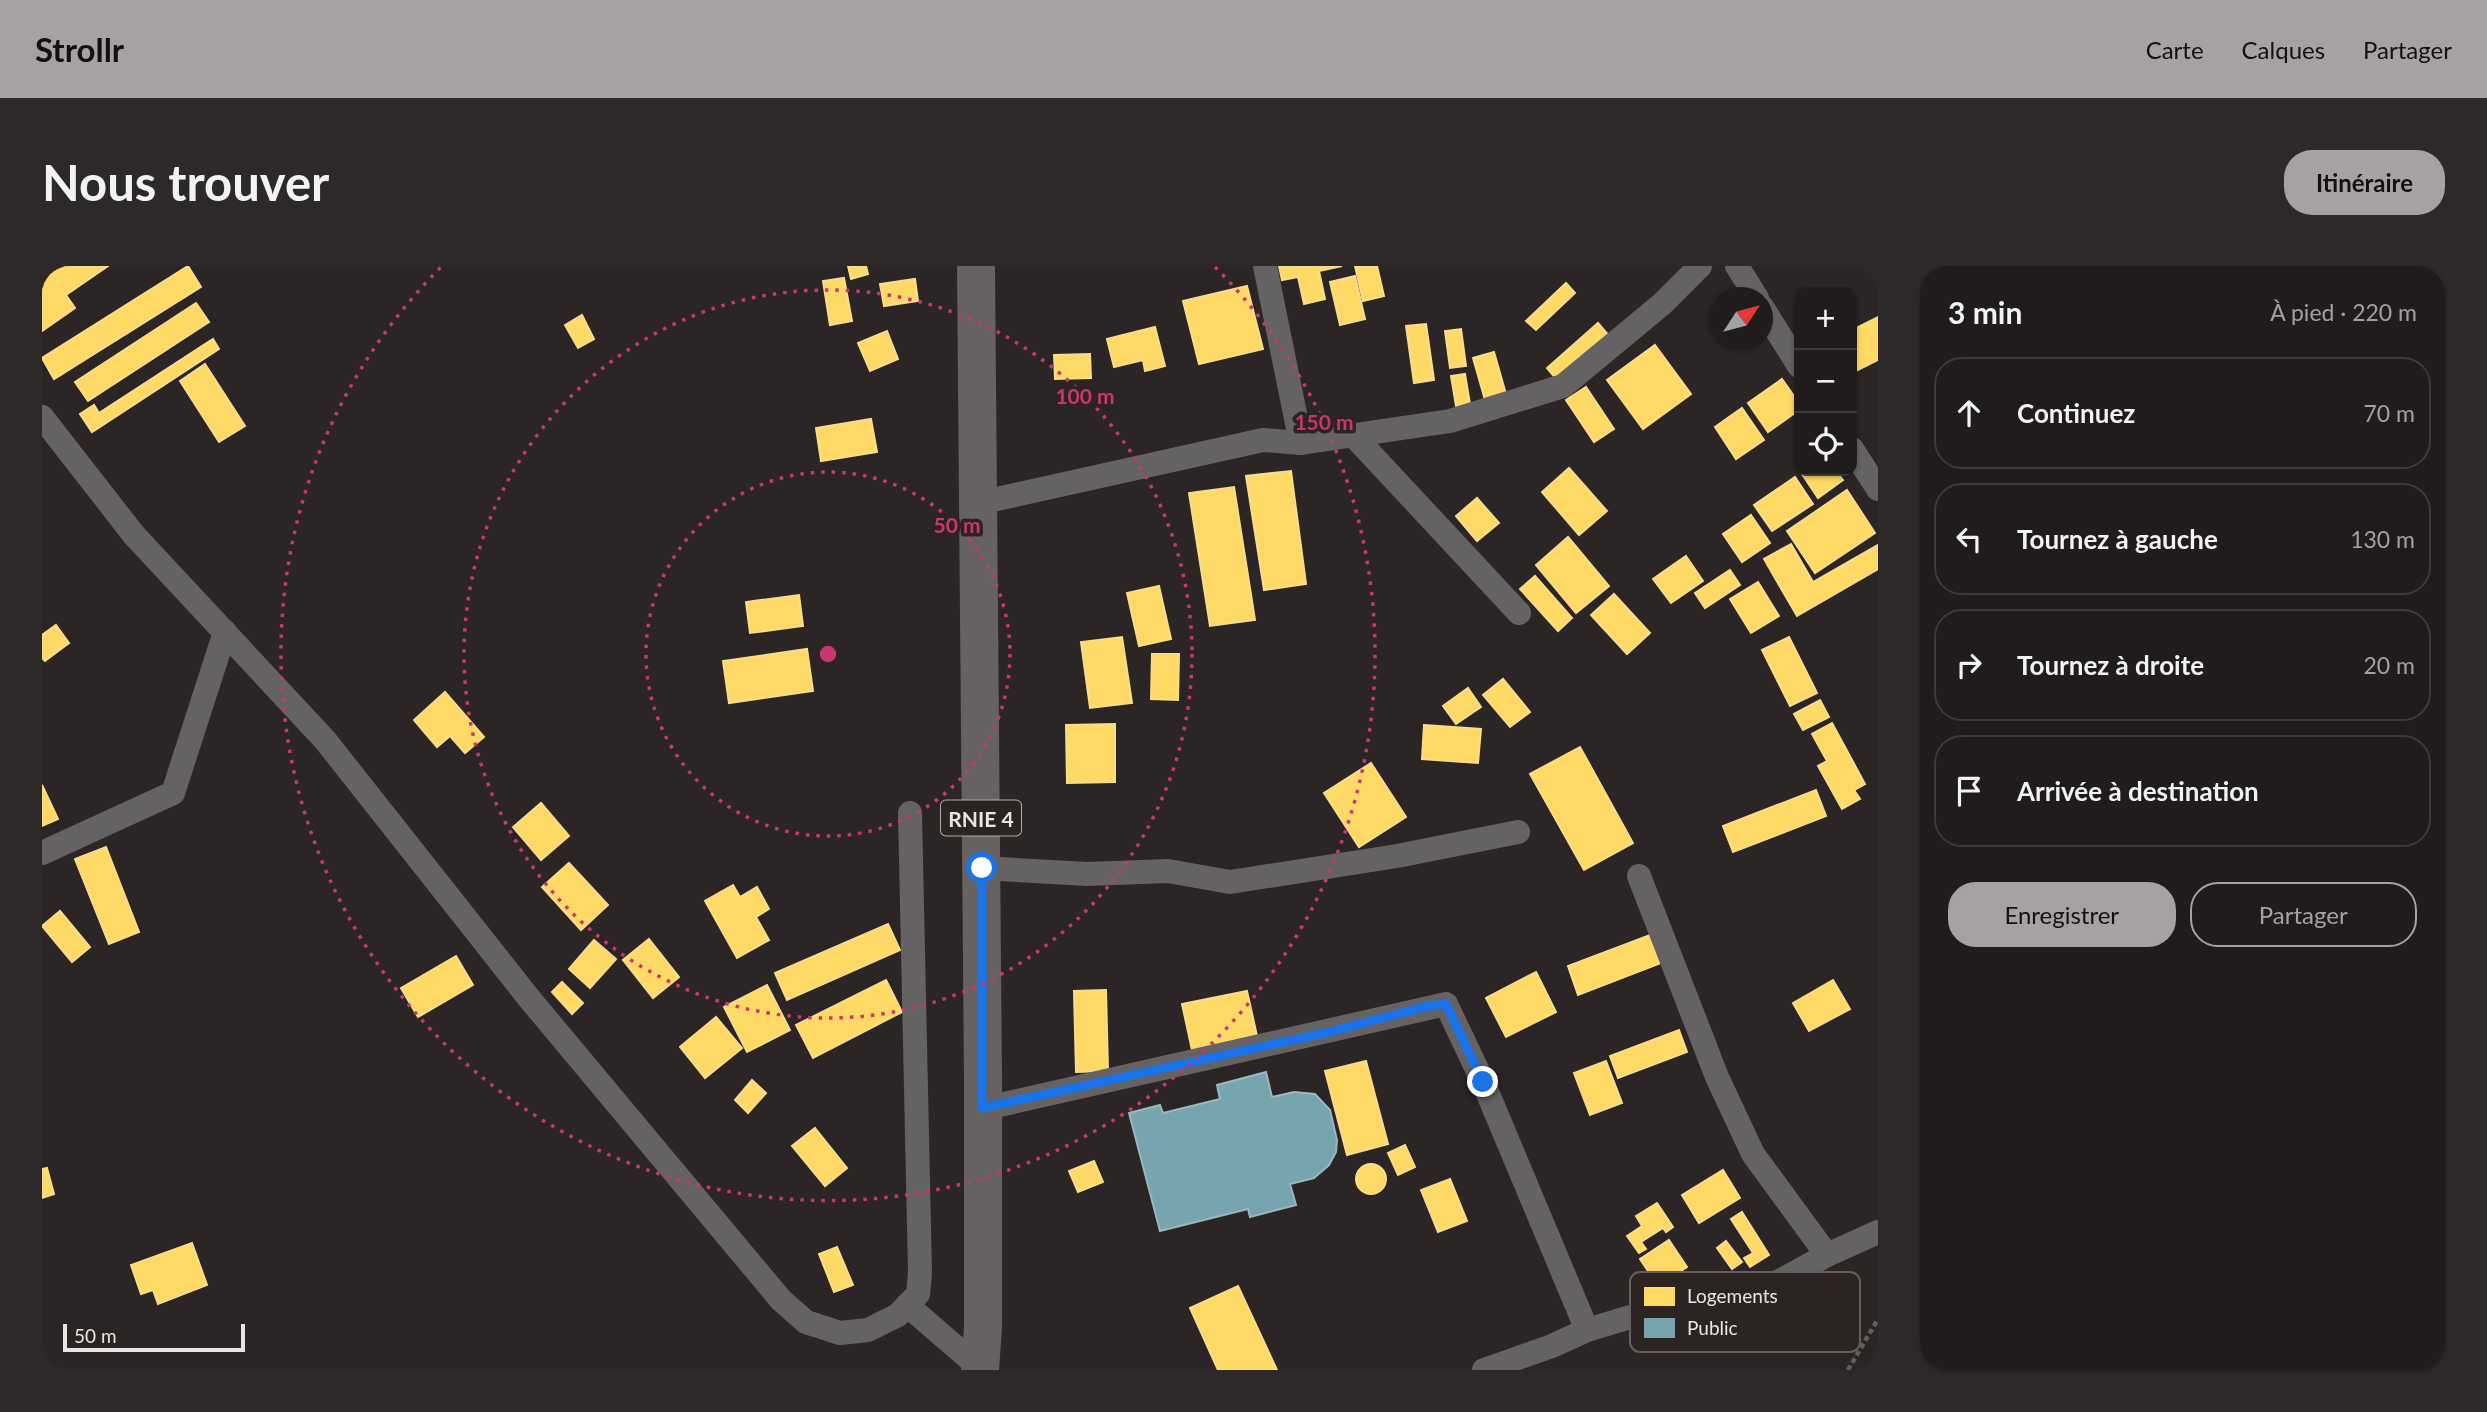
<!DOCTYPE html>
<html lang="fr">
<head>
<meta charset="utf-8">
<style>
  :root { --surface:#201c1c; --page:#2d2929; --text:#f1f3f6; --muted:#a2a1a3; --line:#3d3a3b; --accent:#a8a1a1 }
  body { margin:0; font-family:Lato,sans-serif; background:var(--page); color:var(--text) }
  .controls { position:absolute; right:21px; top:21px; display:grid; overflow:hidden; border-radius:14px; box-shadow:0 2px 5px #0004 }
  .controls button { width:63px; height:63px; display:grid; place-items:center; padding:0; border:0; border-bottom:2px solid var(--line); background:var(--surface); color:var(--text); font:35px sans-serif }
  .compass { position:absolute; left:1668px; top:21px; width:63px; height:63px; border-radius:50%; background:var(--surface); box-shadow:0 2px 5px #0004; rotate:54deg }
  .scale { position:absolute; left:21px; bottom:18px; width:182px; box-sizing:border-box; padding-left:7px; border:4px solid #ebe4e4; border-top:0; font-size:19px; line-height:24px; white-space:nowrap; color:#ebe4e4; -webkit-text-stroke:5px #2d2323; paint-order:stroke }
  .stop { position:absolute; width:21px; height:21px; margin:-16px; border:5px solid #1a73e8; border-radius:50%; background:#fff }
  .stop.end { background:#1a73e8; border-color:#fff; box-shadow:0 2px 7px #0008 }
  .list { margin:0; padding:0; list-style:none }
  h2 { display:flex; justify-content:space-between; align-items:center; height:91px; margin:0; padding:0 28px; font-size:30px }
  h2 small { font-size:23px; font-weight:400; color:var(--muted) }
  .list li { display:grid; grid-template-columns:46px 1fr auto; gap:21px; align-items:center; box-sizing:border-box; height:112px; margin:0 14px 14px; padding:0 14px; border:2px solid var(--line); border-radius:28px }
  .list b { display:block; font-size:26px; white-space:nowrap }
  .list em { font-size:23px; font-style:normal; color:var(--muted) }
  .actions { display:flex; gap:14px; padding:21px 28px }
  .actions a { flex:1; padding:16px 0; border:2px solid var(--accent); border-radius:28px; text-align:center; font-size:24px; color:var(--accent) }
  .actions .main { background:var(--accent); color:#111 }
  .icon { flex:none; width:38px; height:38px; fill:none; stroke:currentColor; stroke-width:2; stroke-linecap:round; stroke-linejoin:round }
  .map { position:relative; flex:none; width:1836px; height:1104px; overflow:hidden; border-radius:28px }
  header { display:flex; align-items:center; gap:42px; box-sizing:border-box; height:98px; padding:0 35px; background:var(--accent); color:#111 }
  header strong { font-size:33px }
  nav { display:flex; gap:38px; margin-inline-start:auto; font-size:24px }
  .intro { display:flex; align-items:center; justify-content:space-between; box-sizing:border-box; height:168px; padding:0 42px }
  h1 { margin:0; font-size:49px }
  .button { padding:18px 32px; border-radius:28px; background:var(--accent); color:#111; font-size:24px; font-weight:700 }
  main { display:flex; gap:42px; padding:0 42px }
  aside { flex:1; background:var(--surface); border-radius:28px; box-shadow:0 2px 5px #0004 }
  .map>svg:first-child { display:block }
  .homes { fill:#ffd966; stroke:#f9dc8c; stroke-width:2 }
  .public { fill:#76a5af; stroke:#99b8bf; stroke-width:2 }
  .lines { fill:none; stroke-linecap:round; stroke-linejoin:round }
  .path { stroke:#615e5e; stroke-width:4.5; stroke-dasharray:5 3.5; stroke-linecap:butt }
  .street { stroke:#646262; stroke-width:24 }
  .primary { stroke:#666262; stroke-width:38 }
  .route { stroke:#1a73e8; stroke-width:9 }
  .ring { fill:none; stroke:#c83770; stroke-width:3.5; stroke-dasharray:3.5 7 }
  .labels { text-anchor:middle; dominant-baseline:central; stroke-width:7; stroke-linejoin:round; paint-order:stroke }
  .shield { fill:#2d2323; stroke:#b2aaaa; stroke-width:2 }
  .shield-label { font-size:21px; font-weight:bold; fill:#ebe4e4 }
  .key { fill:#2d2323; stroke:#665d5d; stroke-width:2 }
  .key-label { font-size:19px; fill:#ebe4e4 }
  .centre { fill:#c83770; stroke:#2d2323; stroke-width:3.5 }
  .ring-label { font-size:21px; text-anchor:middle; font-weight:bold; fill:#c83770; stroke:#2d2323; stroke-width:7; stroke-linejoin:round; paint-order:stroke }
</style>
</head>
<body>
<header>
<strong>Strollr</strong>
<nav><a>Carte</a><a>Calques</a><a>Partager</a></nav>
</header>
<div class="intro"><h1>Nous trouver</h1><a class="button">Itinéraire</a></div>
<main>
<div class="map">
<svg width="1836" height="1104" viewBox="0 0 1836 1104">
  <rect width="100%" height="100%" fill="#2b2525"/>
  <!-- homes -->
  <g class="homes">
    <path d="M0 0H66L24 29 33 42 0 65Z"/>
    <path d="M146 0 159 21 12 113 0 92Z"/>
    <path d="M806 0H824L826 8 809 13Z"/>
    <path d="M1237 0H1300L1277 5 1283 33 1262 38 1256 11 1240 14Z"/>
    <path d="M1313 0H1335L1342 30 1321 35Z"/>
    <path d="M1313 10 1323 53 1298 59 1288 16Z"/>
    <path d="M802 12 810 55 788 59 781 15Z"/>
    <path d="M873 13 876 35 842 40 838 18Z"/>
    <path d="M1524 17 1533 27 1494 64 1484 55Z"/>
    <path d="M1205 20 1221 83 1157 98 1141 35Z"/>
    <path d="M154 37 167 56 46 135 33 116Z"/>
    <path d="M540 49 552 73 536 82 523 59Z"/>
    <path d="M1836 51V94L1810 107V64Z"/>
    <path d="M1556 57 1567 70 1516 115 1505 102Z"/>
    <path d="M1384 58 1392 114 1372 117 1364 60Z"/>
    <path d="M1113 61 1123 100 1103 105 1101 94 1072 101 1065 73Z"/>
    <path d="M1419 63 1424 100 1408 102 1403 65Z"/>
    <path d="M845 65 856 93 828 105 816 77Z"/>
    <path d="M171 73 177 83 50 166 38 148 52 139 57 147Z"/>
    <path d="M1613 79 1649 128 1601 163 1565 114Z"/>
    <path d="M1452 86 1464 128 1443 134 1431 92Z"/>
    <path d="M1048 88 1049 112 1013 113 1012 89Z"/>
    <path d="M163 98 203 160 177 176 138 115Z"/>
    <path d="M1423 108 1428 138 1414 140 1409 110Z"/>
    <path d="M1740 113 1757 137V144L1726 166 1706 137Z"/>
    <path d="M1544 121 1572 163 1552 176 1524 134Z"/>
    <path d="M1700 142 1722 174 1694 193 1673 161Z"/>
    <path d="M829 153 835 186 779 195 774 162Z"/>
    <path d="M1527 202 1565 245 1537 269 1500 226Z"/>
    <path d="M1249 205 1264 318 1222 324 1204 210Z"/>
    <path d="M1758 205H1794L1801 214 1776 232Z"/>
    <path d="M1753 211 1771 238 1730 265 1712 239Z"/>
    <path d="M1192 221 1213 354 1168 360 1147 227Z"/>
    <path d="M1805 224 1833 267 1773 307 1745 265Z"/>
    <path d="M1435 232 1457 257 1435 275 1414 250Z"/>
    <path d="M1709 249 1728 277 1700 296 1681 268Z"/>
    <path d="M1526 271 1567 320 1534 347 1494 299Z"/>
    <path d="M1749 278 1771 316 1836 279V303L1755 350 1722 293Z"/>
    <path d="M1644 290 1661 315 1629 337 1611 313Z"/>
    <path d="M1688 304 1698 319 1663 342 1653 327Z"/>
    <path d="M1493 310 1530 352 1516 365 1478 323Z"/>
    <path d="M1716 316 1737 350 1709 367 1688 333Z"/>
    <path d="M1117 320 1129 373 1097 380 1085 327Z"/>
    <path d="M1572 328 1608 367 1585 388 1549 349Z"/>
    <path d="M757 329 761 360 708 367 704 336Z"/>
    <path d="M14 359 27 377 3 395 0 392V369Z"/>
    <path d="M1080 371 1090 437 1048 442 1039 376Z"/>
    <path d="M1747 371 1775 427 1748 440 1720 384Z"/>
    <path d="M765 383 771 425 687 437 681 395Z"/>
    <path d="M1110 388H1137L1136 434 1109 433Z"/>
    <path d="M1461 413 1488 446 1468 461 1441 429Z"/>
    <path d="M1426 422 1439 441 1414 458 1401 440Z"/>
    <path d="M403 426 442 471 423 487 408 470 395 481 372 454Z"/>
    <path d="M1778 434 1787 451 1761 464 1752 448Z"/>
    <path d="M1790 457 1823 518 1812 524 1818 533 1800 543 1776 500 1785 495 1770 468Z"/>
    <path d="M1073 458V516L1025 517 1024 459Z"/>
    <path d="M1382 459 1439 463 1436 497 1380 493Z"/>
    <path d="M1538 481 1591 577 1542 604 1488 508Z"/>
    <path d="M1329 497 1364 551 1317 581 1282 527Z"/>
    <path d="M0 519 16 553 0 560Z"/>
    <path d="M1774 524 1784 550 1691 586 1681 560Z"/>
    <path d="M499 537 527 570 499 594 471 561Z"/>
    <path d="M64 581 97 666 67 678 33 593Z"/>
    <path d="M527 597 566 639 539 664 500 621Z"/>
    <path d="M691 619 698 631 715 621 727 643 714 651 727 674 695 692 663 635Z"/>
    <path d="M18 645 48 681 30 696 0 660Z"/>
    <path d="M846 658 858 684 745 734 733 707Z"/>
    <path d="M1608 669 1619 697 1536 729 1526 700Z"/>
    <path d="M607 673 637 711 611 732 581 694Z"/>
    <path d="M552 674 574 693 548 722 527 703Z"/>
    <path d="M414 690 431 719 376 751 359 722Z"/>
    <path d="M1494 706 1514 746 1464 771 1444 732Z"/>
    <path d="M844 714 860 746 771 792 754 759Z"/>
    <path d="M1791 714 1808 743 1767 765 1751 737Z"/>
    <path d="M520 716 541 737 530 748 510 726Z"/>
    <path d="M725 719 748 764 705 786 682 741Z"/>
    <path d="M1064 724 1066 805 1034 806 1032 725Z"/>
    <path d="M1205 725 1215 770 1150 784 1140 738Z"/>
    <path d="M674 751 700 782 663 812 638 781Z"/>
    <path d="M1637 764 1645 786 1576 812 1568 790Z"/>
    <path d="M1324 795 1346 878 1305 889 1283 805Z"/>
    <path d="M1564 795 1580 837 1548 849 1532 807Z"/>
    <path d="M710 814 724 827 706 847 693 834Z"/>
    <path d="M773 862 805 902 783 920 750 880Z"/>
    <path d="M1363 879 1373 901 1356 909 1346 887Z"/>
    <path d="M1052 895 1061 916 1036 926 1027 905Z"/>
    <circle cx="1329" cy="913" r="15"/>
    <path d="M5 902 12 928 0 932V903Z"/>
    <path d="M1681 904 1698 932 1657 957 1640 929Z"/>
    <path d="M1408 913 1425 955 1396 966 1379 924Z"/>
    <path d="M1615 937 1631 961 1624 966 1621 962 1599 976 1604 983 1597 987 1585 970 1600 960 1594 950Z"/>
    <path d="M1700 946 1727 989 1708 1001 1702 992 1711 987 1689 953Z"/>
    <path d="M1627 974 1645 1001 1616 1020 1598 993Z"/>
    <path d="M1684 975 1700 996 1690 1003 1675 982Z"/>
    <path d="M150 977 165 1019 116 1038 111 1024 99 1028 89 999Z"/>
    <path d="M795 981 811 1019 792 1026 777 988Z"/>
    <path d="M1196 1020 1235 1104H1176L1148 1042Z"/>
  </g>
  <!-- public -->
  <path class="public" d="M1224 806 1230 831 1252 826 1273 828 1288 844 1295 874 1294 886 1287 899 1272 912 1248 918 1254 939 1208 951 1206 943 1118 965 1087 847 1118 839 1121 847 1178 833 1175 819Z"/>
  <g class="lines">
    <!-- path -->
    <path class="path" d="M1806 1104 1836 1053"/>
    <!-- street -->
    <g class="street">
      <path d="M1223 0 1259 177"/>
      <path d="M1695 0 1715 32"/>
      <path d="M1720 41 1757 100"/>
      <path d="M0 151 92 269 283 474 486 731 739 1034 764 1056 798 1067 826 1064 856 1049 876 1028 878 1007 868 547"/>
      <path d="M1311 169 1477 347"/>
      <path d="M1810 183 1836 223"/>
      <path d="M937 237 1221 174 1259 177 1408 155 1521 120 1620 38 1658 0"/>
      <path d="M0 587 131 527 183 366"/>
      <path d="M940 602 1045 608 1126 605 1188 616 1355 590 1476 566"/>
      <path d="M1597 610 1675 811 1711 888 1785 989"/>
      <path d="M940 843 1404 738 1441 816 1545 1064"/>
      <path d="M865 1039 938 1102"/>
      <path d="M1442 1104 1510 1080 1545 1064 1585 1052 1615 1045 1654 1049 1714 1028 1785 989 1836 966"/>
    </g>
    <!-- primary -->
    <path class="primary" d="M934 0 941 814V1061L938 1104"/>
  </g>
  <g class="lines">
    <!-- route -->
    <path class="route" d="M940 602V842L1287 766 1386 740 1404 738 1441 816"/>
  </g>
  <!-- distance rings -->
  <g class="ring">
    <circle cx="786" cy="388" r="182"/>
    <circle cx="786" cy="388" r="364"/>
    <path d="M1173 1A547 547 0 1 1 399 1"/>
  </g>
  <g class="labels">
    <!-- shield labels -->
    <rect class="shield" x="899" y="534.5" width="80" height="35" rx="5"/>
    <g class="shield-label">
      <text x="939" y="552">RNIE 4</text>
    </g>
  </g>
  <!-- legend -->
  <rect x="1588" y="1006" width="230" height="80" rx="10" class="key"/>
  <rect x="1602" y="1021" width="31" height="19" fill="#ffd966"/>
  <rect x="1602" y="1052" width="31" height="20" fill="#76a5af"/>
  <g class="key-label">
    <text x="1645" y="1037">Logements</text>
    <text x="1645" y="1069">Public</text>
  </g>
  <circle cx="786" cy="388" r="10" class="centre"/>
  <g class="ring-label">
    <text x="1043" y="138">100 m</text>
    <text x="1282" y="164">150 m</text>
    <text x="915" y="267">50 m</text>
  </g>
</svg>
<div class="controls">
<button>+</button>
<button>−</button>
<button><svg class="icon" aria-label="locate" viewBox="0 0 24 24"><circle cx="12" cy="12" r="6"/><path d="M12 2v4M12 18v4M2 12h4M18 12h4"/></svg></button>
</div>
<svg class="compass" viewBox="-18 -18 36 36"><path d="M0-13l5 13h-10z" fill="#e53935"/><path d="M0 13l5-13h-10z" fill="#a2a1a3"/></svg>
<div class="scale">50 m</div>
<div class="stop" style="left:940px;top:602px"></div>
<div class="stop end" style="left:1441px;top:816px"></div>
</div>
<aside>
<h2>3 min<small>À pied · 220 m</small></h2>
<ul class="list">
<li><svg class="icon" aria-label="ahead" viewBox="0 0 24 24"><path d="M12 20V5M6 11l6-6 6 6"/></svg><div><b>Continuez</b></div><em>70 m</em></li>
<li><svg class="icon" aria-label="left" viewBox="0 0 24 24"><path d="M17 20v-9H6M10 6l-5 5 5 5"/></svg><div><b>Tournez à gauche</b></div><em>130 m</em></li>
<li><svg class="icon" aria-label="right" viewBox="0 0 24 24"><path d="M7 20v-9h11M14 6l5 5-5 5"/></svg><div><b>Tournez à droite</b></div><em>20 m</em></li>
<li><svg class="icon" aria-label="arrive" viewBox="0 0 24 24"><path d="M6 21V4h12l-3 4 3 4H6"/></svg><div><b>Arrivée à destination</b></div></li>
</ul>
<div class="actions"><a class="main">Enregistrer</a><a>Partager</a></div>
</aside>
</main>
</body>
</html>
